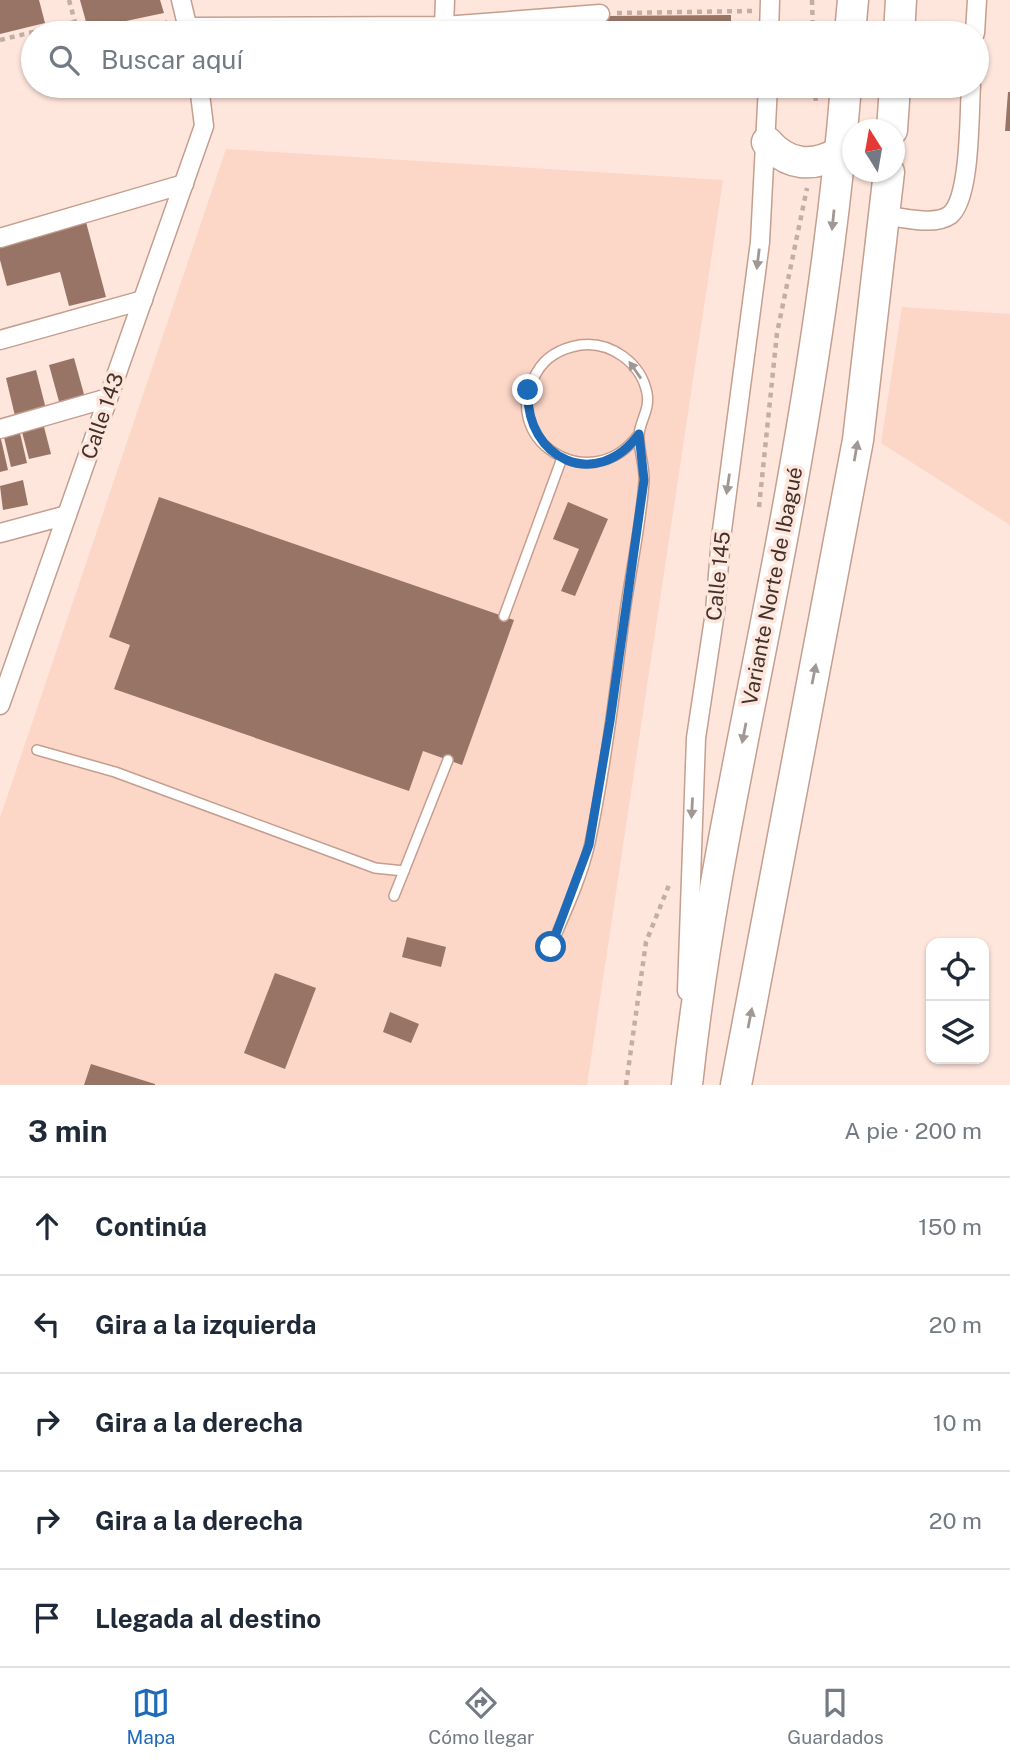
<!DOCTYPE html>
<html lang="es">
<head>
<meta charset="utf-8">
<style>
  :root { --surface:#fff; --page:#f2f2f3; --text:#1f2937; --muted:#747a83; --line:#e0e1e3; --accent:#1d6ab9 }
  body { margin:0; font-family:"Public Sans",sans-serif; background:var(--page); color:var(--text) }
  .controls { position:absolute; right:21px; bottom:21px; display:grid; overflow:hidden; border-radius:14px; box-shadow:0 2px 5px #0004 }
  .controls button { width:63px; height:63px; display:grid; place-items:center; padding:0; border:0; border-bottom:2px solid var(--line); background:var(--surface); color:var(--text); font:35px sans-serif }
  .compass { position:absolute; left:842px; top:119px; width:63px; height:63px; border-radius:50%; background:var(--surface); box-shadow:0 2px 5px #0004; rotate:349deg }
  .stop { position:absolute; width:21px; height:21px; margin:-16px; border:5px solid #1d6ab9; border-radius:50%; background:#fff }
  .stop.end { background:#1d6ab9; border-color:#fff; box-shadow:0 2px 7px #0008 }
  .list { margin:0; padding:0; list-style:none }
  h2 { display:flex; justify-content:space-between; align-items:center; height:91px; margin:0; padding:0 28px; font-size:30px }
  h2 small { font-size:23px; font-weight:400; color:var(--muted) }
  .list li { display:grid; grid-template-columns:46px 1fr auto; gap:21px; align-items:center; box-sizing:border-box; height:98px; padding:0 28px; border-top:2px solid var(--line) }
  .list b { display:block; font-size:26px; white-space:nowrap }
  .list em { font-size:23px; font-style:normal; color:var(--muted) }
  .icon { flex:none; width:38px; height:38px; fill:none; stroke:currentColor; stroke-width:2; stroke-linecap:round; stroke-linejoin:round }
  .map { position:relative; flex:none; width:1010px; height:1085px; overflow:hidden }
  .search { position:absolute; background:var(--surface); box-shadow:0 2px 5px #0004; left:21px; right:21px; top:21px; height:77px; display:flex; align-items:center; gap:18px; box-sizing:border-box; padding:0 24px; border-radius:38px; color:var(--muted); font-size:26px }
  .sheet { height:581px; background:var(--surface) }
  nav { display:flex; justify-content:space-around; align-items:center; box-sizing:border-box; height:98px; border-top:2px solid var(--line); background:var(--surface); font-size:19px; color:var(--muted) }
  nav a { display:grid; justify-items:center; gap:4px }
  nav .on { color:var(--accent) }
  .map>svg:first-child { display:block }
  .built { fill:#fcd6c7 }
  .building { fill:#987466 }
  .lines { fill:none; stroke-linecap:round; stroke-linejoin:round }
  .service-casing { stroke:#c49e8f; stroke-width:12 }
  .minor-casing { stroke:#c49e8f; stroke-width:21 }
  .trunk-casing { stroke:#c49e8f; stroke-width:33 }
  .path { stroke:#c3ada4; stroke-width:4.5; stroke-dasharray:5 5; stroke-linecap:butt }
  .service { stroke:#fff; stroke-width:9 }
  .minor { stroke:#fff; stroke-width:18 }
  .trunk { stroke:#fff; stroke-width:30 }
  .oneway { fill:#a09895 }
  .route { stroke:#1d6ab9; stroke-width:9 }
  .labels { text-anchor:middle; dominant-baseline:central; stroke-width:7; stroke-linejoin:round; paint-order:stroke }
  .street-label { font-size:21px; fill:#41322b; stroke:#fee6dc }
</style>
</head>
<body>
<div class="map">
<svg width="1010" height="1085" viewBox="0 0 1010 1085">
  <rect width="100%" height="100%" fill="#fee6dc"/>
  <!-- built -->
  <g class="built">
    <path d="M226 149 723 180 587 1085H0V818Z"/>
    <path d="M902 307 1010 314V525L881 443Z"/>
  </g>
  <!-- building -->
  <g class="building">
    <path d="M0 0H39L45 23 0 34Z"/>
    <path d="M80 0H160L164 13 88 29Z"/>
    <path d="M731 15V33H604V16Z"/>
    <path d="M1008 92H1010V131H1005Z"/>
    <path d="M86 222 106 297 69 306 60 272 7 286 0 260V245Z"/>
    <path d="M74 358 85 398 60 405 49 365Z"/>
    <path d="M36 370 46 409 15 416 6 378Z"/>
    <path d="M43 423 51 454 29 459 21 428Z"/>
    <path d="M19 429 27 463 11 467 3 433Z"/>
    <path d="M0 435 8 470 0 472Z"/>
    <path d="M23 480 28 505 3 510 0 486Z"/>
    <path d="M159 497 514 620 462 765 423 751 409 791 114 689 130 645 109 637Z"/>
    <path d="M568 502 608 519 575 596 561 591 579 549 553 539Z"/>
    <path d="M407 937 446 947 441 967 402 957Z"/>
    <path d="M275 973 316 988 285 1069 244 1053Z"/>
    <path d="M390 1012 419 1024 411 1043 383 1032Z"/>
    <path d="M91 1064 155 1084V1085H84Z"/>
  </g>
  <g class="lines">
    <!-- service casing -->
    <g class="service-casing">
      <g id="service">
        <path d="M504 616 562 458"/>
        <path d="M37 750 115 772 375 868 404 871 448 760"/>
        <path d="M394 896 404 871"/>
        <path d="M551 947C565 914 582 879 590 843 606 767 615 689 625 612 631 569 641 525 644 481 645 466 638 449 639 434 641 419 650 409 647 393 641 363 611 341 580 345 563 348 546 356 537 372 495 437 590 501 639 434"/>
      </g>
    </g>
    <!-- minor casing -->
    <g class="minor-casing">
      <g id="minor">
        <path d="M181 0 189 33"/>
        <path d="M444 26 445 0"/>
        <path d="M188 27 444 26 600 14"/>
        <path d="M769 33 770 0"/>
        <path d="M975 33 977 0"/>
        <path d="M885 215C902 218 935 226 950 215 971 198 969 113 971 86"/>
        <path d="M0 238 184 184"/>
        <path d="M0 340 143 300"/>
        <path d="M0 429 108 398"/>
        <path d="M0 533 67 515"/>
        <path d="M0 705 204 126 199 86"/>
        <path d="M687 991 696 738 715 612 721 538 760 242 768 86"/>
      </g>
    </g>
    <!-- trunk casing -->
    <g class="trunk-casing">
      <g id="trunk">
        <path d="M850 33 853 0"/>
        <path d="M899 33 901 0"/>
        <path d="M892 130 895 86"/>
        <path d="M767 142C788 166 813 168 840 152"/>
        <path d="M687 1085C708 885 756 688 791 490 815 356 835 222 846 86"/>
        <path d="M736 1085 858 440 889 172"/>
      </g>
    </g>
    <!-- path -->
    <g class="path">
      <path d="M69 0 78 33"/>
      <path d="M812 0 813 33"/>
      <path d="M617 13 752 11"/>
      <path d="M117 33 167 22"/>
      <path d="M0 40 75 22"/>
      <path d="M815 86 816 106"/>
      <path d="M759 507 777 333 807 188"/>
      <path d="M626 1085 646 942 669 885"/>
    </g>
    <!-- service -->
    <use href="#service" class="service"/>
    <!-- minor -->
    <use href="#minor" class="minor"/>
    <!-- trunk -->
    <use href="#trunk" class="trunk"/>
  </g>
  <!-- one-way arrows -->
  <defs><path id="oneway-solid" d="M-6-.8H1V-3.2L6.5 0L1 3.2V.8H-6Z" transform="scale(1.75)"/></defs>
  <g class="oneway">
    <use href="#oneway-solid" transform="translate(833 220) rotate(96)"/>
    <use href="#oneway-solid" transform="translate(758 259) rotate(97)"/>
    <use href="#oneway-solid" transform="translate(635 370) rotate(-125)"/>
    <use href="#oneway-solid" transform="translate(856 451) rotate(-80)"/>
    <use href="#oneway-solid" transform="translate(728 484) rotate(98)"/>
    <use href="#oneway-solid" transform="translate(814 674) rotate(-79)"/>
    <use href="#oneway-solid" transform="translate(744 733) rotate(101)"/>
    <use href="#oneway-solid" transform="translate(692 808) rotate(93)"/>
    <use href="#oneway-solid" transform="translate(750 1018) rotate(-79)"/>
  </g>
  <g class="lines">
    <!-- route -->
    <path class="route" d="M528 390C525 460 597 492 639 434L644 480 610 721 589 845 551 947"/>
  </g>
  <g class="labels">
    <!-- street labels -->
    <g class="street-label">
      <text transform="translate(102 416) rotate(-71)">Calle 143</text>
      <text transform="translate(718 576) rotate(-84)">Calle 145</text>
      <text transform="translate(772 586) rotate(-79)">Variante Norte de Ibagué</text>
    </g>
  </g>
</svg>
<div class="controls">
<button><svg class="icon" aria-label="locate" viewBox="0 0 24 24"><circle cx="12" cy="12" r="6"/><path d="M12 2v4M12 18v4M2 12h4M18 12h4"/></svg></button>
<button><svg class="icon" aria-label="layers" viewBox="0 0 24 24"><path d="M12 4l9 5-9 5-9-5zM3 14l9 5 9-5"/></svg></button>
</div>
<svg class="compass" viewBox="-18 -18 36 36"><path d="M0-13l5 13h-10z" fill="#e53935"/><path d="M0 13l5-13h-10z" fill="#747a83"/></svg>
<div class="stop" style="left:551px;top:947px"></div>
<div class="stop end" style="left:528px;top:390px"></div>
<div class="search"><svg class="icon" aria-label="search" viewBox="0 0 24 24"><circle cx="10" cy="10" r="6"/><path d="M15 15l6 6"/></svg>Buscar aquí</div>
</div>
<section class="sheet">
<h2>3 min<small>A pie · 200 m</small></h2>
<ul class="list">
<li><svg class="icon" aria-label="ahead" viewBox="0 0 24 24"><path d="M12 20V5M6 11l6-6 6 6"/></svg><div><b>Continúa</b></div><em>150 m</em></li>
<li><svg class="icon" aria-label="left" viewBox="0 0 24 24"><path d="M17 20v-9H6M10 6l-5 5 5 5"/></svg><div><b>Gira a la izquierda</b></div><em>20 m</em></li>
<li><svg class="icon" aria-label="right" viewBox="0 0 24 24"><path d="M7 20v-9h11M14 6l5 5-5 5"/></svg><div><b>Gira a la derecha</b></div><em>10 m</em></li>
<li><svg class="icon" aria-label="right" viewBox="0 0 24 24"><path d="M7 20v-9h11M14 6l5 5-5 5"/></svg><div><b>Gira a la derecha</b></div><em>20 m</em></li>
<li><svg class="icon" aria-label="arrive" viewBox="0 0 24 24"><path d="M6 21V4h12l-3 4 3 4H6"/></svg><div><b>Llegada al destino</b></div></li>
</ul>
</section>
<nav>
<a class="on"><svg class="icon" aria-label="map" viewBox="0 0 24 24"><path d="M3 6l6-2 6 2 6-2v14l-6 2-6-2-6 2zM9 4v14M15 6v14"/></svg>Mapa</a>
<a><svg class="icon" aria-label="directions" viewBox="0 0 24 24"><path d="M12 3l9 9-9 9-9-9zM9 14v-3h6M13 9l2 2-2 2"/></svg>Cómo llegar</a>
<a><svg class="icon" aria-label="saved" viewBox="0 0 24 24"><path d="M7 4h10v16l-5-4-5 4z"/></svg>Guardados</a>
</nav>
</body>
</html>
